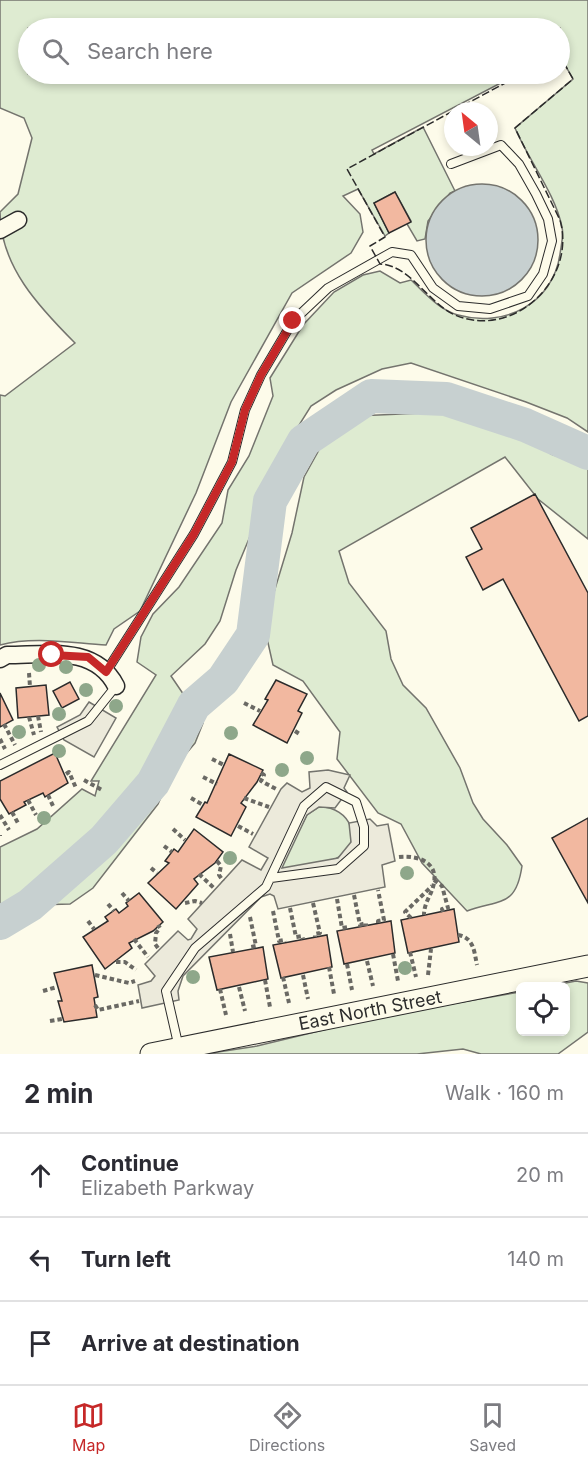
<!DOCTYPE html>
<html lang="en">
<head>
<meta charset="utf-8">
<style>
  :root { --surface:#fff; --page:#f2f2f3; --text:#2b2b33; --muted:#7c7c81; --line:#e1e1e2; --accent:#c62828 }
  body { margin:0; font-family:Inter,sans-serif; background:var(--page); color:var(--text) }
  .controls { position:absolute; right:18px; bottom:18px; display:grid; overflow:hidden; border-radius:9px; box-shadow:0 3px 9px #0003 }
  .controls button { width:54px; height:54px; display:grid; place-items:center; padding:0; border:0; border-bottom:2px solid var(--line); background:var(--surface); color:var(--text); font:30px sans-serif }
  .compass { position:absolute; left:444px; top:102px; width:54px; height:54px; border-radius:50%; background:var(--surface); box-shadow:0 3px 9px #0003; rotate:331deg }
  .stop { position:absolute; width:18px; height:18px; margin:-14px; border:4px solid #c62828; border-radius:50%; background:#fff }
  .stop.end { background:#c62828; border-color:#fff; box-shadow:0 2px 6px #0008 }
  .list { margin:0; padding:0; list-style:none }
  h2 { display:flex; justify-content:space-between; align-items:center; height:78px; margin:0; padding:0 24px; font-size:26px }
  h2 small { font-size:20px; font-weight:400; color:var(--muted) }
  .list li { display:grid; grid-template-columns:39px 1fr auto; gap:18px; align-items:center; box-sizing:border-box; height:84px; padding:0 24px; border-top:2px solid var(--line) }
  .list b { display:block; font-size:22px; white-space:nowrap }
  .list p { margin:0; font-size:20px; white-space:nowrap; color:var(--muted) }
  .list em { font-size:20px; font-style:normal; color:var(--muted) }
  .icon { flex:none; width:33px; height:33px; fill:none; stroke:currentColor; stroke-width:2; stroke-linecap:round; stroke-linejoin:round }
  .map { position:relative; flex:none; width:588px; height:1054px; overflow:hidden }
  .search { position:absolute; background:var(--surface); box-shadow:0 3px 9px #0003; left:18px; right:18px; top:18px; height:66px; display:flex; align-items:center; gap:15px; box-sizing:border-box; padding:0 21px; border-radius:33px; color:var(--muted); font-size:22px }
  .sheet { height:330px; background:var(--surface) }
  nav { display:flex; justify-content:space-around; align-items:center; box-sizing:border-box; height:84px; border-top:2px solid var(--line); background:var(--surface); font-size:16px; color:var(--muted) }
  nav a { display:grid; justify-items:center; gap:3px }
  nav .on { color:var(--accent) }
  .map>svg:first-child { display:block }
  .green { fill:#deebd1; stroke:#74746e; stroke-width:1.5 }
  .parking { fill:#eceadb; stroke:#74746e; stroke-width:1.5 }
  .water { fill:#c7d0d0; stroke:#74746e; stroke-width:1.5 }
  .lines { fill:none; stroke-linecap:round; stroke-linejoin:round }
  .river { stroke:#c7d0d0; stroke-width:34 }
  .building { fill:#f2b8a0; stroke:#2b2b2b; stroke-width:1.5 }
  .service-casing { stroke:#2b2b2b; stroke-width:10 }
  .minor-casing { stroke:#2b2b2b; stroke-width:19 }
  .tertiary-casing { stroke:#2b2b2b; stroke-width:23 }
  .path { stroke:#6a6964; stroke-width:4; stroke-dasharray:4.5 3; stroke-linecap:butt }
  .service { stroke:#fdfbea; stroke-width:8 }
  .minor { stroke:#fdfbea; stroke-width:16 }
  .tertiary { stroke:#fdfbea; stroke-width:21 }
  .fence { stroke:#2b2b2b; stroke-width:1.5; stroke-dasharray:8 3; stroke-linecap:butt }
  .tree { fill:#8ea78a }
  .route { stroke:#c62828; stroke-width:8 }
  .labels { text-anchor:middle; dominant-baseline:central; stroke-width:4.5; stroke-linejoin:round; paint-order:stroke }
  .street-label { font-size:18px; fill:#2b2b2b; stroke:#fdfbea }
</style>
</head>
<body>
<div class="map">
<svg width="588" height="1054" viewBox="0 0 588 1054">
  <rect width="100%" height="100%" fill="#fdfbea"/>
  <!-- green -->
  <g class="green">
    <path d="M0 0H588V432L567 418 526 402 411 363 382 369 336 390 311 406 294 433 278 470 264 494 256 522 236 570 220 621 205 644 171 676 203 723 195 743 174 768 158 804 93 888 70 904 0 906V847L37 829 82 789 95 796 99 781H91L156 675 137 662 141 637 153 614 179 587 222 523 228 490 249 456 273 396 270 378 303 325 334 292 363 275 380 271 400 283 411 280C424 292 439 310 458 315 504 328 553 304 560 254 561 246 564 236 562 227 555 193 529 161 515 128L573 79 560 56V28H28V74H518L372 150 374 154 423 127 455 191 450 193 428 221 425 239 417 241 407 224 411 221 395 192 374 203 389 233 385 236 358 189 343 196 360 214 363 232 351 253 292 293 231 402 196 493 140 611 114 629 106 645C71 643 34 636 0 645V395L5 396 75 343C39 307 0 266 0 212L18 194 32 138 24 118 0 108Z"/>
    <path d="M448 412 477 418 530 437 551 454 588 467V539L538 499 505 457 339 551 349 583 386 631 391 659 403 685 426 708 460 768 473 803 483 819 507 845 522 866C516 907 501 899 467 911L422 863 401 824 378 813 337 759 340 732 303 681 273 665 264 625 292 533 304 477 324 441 355 416Z"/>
    <path d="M319 807C351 806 364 842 339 857 324 866 301 866 284 870L281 865 307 815Z"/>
    <path d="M576 981 588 983V1032L558 1054H481L463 1049 417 1054H205L257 1046 381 1016 520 992V1032H566V986H550Z"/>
  </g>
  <!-- parking -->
  <g class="parking">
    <path d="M89 702 116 718 94 757 64 740 57 727 80 715Z"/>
    <path d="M328 770 350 775 344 788 347 792 335 808 319 807 307 815 282 868 338 858 351 842 349 823 370 819 377 826 388 824 395 861 382 865 385 887 278 909 274 896 270 894 261 897 183 976 178 991 179 1000 142 1008 138 985 151 981 155 976 145 964 178 931 188 940 191 939 197 929 188 919 242 860 261 870 268 858 249 847 281 789 287 783 302 792 310 788 309 772Z"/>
  </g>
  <!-- water -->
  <circle class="water" cx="482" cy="240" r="56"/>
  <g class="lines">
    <!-- river -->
    <path class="river" d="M0 923 30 905 104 840 153 783 194 705 223 680 253 635 270 501 304 441 371 396 446 399 525 425 588 453"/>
  </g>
  <!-- building -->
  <g class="building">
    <path d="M395 192 411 222 389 233 374 203Z"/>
    <path d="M535 494 588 593V716L579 721 503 579 483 590 466 557 482 549 471 528Z"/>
    <path d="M276 680 307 694 298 711 302 713 287 743 253 725 268 700 265 699Z"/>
    <path d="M70 682 79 699 62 708 53 691Z"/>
    <path d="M46 685 49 715 18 718 16 688Z"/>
    <path d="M0 693 13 720 0 727Z"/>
    <path d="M55 753 68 783 45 797 43 793 24 802 26 805 9 814 0 799V781Z"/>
    <path d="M229 754 263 770 257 782 241 803 246 807 231 836 196 817 205 802 207 803Z"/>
    <path d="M588 818V903L552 838Z"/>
    <path d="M194 829 223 852 215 863 194 879 198 884 176 909 148 883 169 863 165 861 174 849 178 852Z"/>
    <path d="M139 893 163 922 153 931 129 943 132 948 105 969 83 937 108 921 105 917 116 909 119 913 128 906 126 903Z"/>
    <path d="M454 909 459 942 408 953 401 920Z"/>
    <path d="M391 921 395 953 344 964 337 931Z"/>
    <path d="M327 935 332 967 281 978 273 945Z"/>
    <path d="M263 947 268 979 217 990 209 957Z"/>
    <path d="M92 965 98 997 94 998 97 1017 64 1022 58 1001H62L54 973Z"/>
  </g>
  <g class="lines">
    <!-- service casing -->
    <g class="service-casing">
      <g id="service">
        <path d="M106 672 194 534 232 462 245 410 261 375 293 321 328 288 392 252 411 255 433 288 458 306 490 309 528 296 543 274 552 241 548 219 536 194 519 164 501 145 451 164"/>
        <path d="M0 765 88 721 116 686"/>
        <path d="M179 1048 166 991 195 948 266 887 304 806 326 787 356 802 364 827V846L338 869 271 878"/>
      </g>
    </g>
    <!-- minor casing -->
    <g class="minor-casing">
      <g id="minor">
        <path d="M0 230 18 220"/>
        <path d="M0 659 7 655C47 655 95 645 116 686"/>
      </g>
    </g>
    <!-- tertiary casing -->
    <g class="tertiary-casing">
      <path id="tertiary" d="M151 1054 588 966"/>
    </g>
    <!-- path -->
    <g class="path">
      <path d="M29 673 30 687"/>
      <path d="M244 703 260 711"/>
      <path d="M38 716 41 732"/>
      <path d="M29 717 34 735"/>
      <path d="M4 724 15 745"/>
      <path d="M295 731 301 735"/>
      <path d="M0 739 5 749"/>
      <path d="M212 759 224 765"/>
      <path d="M261 773 264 775 261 781 278 790"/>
      <path d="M66 774 69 772 76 788"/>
      <path d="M203 777 217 784"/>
      <path d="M84 780 102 790"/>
      <path d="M48 795 53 806"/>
      <path d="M191 798 203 805"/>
      <path d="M244 798 269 807"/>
      <path d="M28 800 36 815"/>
      <path d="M12 812 19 825"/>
      <path d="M0 815 9 830"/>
      <path d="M238 826 253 834"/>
      <path d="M173 829 185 840"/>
      <path d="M0 835V836"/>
      <path d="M164 846 172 852"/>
      <path d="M399 857C416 855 438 861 434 883 432 895 424 902 424 915"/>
      <path d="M217 861 221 866 219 875 223 881"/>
      <path d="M151 868 157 873"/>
      <path d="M199 874 215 889"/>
      <path d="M434 880 442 886 448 908 442 909 443 912"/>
      <path d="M122 893 129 901"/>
      <path d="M354 895 360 925 366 923V926"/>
      <path d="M337 899 342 928 348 927V929"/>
      <path d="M185 903 195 901 202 903"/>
      <path d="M313 903 320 933 315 934V937"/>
      <path d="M108 904 114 911"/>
      <path d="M290 908 296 937 302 936 303 939"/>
      <path d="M273 911 279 941 284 940 285 942"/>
      <path d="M250 917 256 946 251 947V949"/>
      <path d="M411 918 405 912 432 886"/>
      <path d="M88 921 94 929"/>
      <path d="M378 923V921L384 920 378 890"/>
      <path d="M230 934 233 952"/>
      <path d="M458 935C474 938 474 951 477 965"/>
      <path d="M134 939 148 957"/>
      <path d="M158 948 155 944 156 933 160 928 158 925"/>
      <path d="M410 952 416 977"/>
      <path d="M393 954 398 981"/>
      <path d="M367 961 373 986"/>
      <path d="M116 962H125L136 970"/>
      <path d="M347 964 352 990"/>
      <path d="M329 967 334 994"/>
      <path d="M95 975 129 983 135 981"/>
      <path d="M303 975 308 999"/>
      <path d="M428 975 431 949"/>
      <path d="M283 977 289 1003"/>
      <path d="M265 980 270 1007"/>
      <path d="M239 987 245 1011"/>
      <path d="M220 989 226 1015"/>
      <path d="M43 991 57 987"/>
      <path d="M95 1005 98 1010 139 1001"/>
      <path d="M50 1021 62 1019"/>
    </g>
    <!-- service -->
    <use href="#service" class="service"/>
    <!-- minor -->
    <use href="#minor" class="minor"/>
    <!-- tertiary -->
    <use href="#tertiary" class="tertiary"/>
    <!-- fence -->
    <g class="fence">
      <path d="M453 111 347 169 385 237 370 246 380 264C410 265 428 303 455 315 513 340 577 280 560 220L515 128 573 79 560 56"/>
      <path d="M453 111 522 74"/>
    </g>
  </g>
  <!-- trees -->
  <g class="tree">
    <circle cx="39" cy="665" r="7"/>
    <circle cx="66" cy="667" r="7"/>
    <circle cx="86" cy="690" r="7"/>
    <circle cx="116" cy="706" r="7"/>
    <circle cx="59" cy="714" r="7"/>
    <circle cx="19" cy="732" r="7"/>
    <circle cx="231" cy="733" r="7"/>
    <circle cx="59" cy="751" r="7"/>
    <circle cx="307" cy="758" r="7"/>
    <circle cx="282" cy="770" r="7"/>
    <circle cx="44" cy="818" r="7"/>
    <circle cx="230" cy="858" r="7"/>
    <circle cx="407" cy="873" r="7"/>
    <circle cx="405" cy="968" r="7"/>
    <circle cx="193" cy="977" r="7"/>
  </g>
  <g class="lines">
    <!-- route -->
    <path class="route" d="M52 655 88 657 106 672 194 534 232 462 245 410 261 375 293 321"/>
  </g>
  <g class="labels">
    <!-- street labels -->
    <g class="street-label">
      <text transform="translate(370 1010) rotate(-11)">East North Street</text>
    </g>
  </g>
</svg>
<div class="controls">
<button><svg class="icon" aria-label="locate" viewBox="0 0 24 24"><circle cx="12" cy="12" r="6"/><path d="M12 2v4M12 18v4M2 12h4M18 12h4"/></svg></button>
</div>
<svg class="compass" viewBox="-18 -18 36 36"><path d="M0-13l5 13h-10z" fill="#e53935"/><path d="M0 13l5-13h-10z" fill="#7c7c81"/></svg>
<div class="stop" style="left:52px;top:655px"></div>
<div class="stop end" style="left:293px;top:321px"></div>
<div class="search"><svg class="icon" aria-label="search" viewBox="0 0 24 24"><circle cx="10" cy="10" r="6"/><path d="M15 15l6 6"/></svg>Search here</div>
</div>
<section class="sheet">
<h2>2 min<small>Walk · 160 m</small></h2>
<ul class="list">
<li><svg class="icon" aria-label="ahead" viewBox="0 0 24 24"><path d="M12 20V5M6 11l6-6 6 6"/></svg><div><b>Continue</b><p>Elizabeth Parkway</p></div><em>20 m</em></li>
<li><svg class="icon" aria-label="left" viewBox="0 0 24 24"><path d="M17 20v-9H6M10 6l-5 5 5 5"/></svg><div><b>Turn left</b></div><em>140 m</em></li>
<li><svg class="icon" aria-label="arrive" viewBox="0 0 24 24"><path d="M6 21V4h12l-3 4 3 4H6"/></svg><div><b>Arrive at destination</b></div></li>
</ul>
</section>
<nav>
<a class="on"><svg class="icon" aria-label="map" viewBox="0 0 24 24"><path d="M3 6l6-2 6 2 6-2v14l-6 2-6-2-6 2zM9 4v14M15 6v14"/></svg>Map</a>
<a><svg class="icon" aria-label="directions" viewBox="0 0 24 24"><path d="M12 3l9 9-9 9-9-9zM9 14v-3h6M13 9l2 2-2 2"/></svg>Directions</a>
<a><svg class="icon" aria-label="saved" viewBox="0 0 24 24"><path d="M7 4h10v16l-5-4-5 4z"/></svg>Saved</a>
</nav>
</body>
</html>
